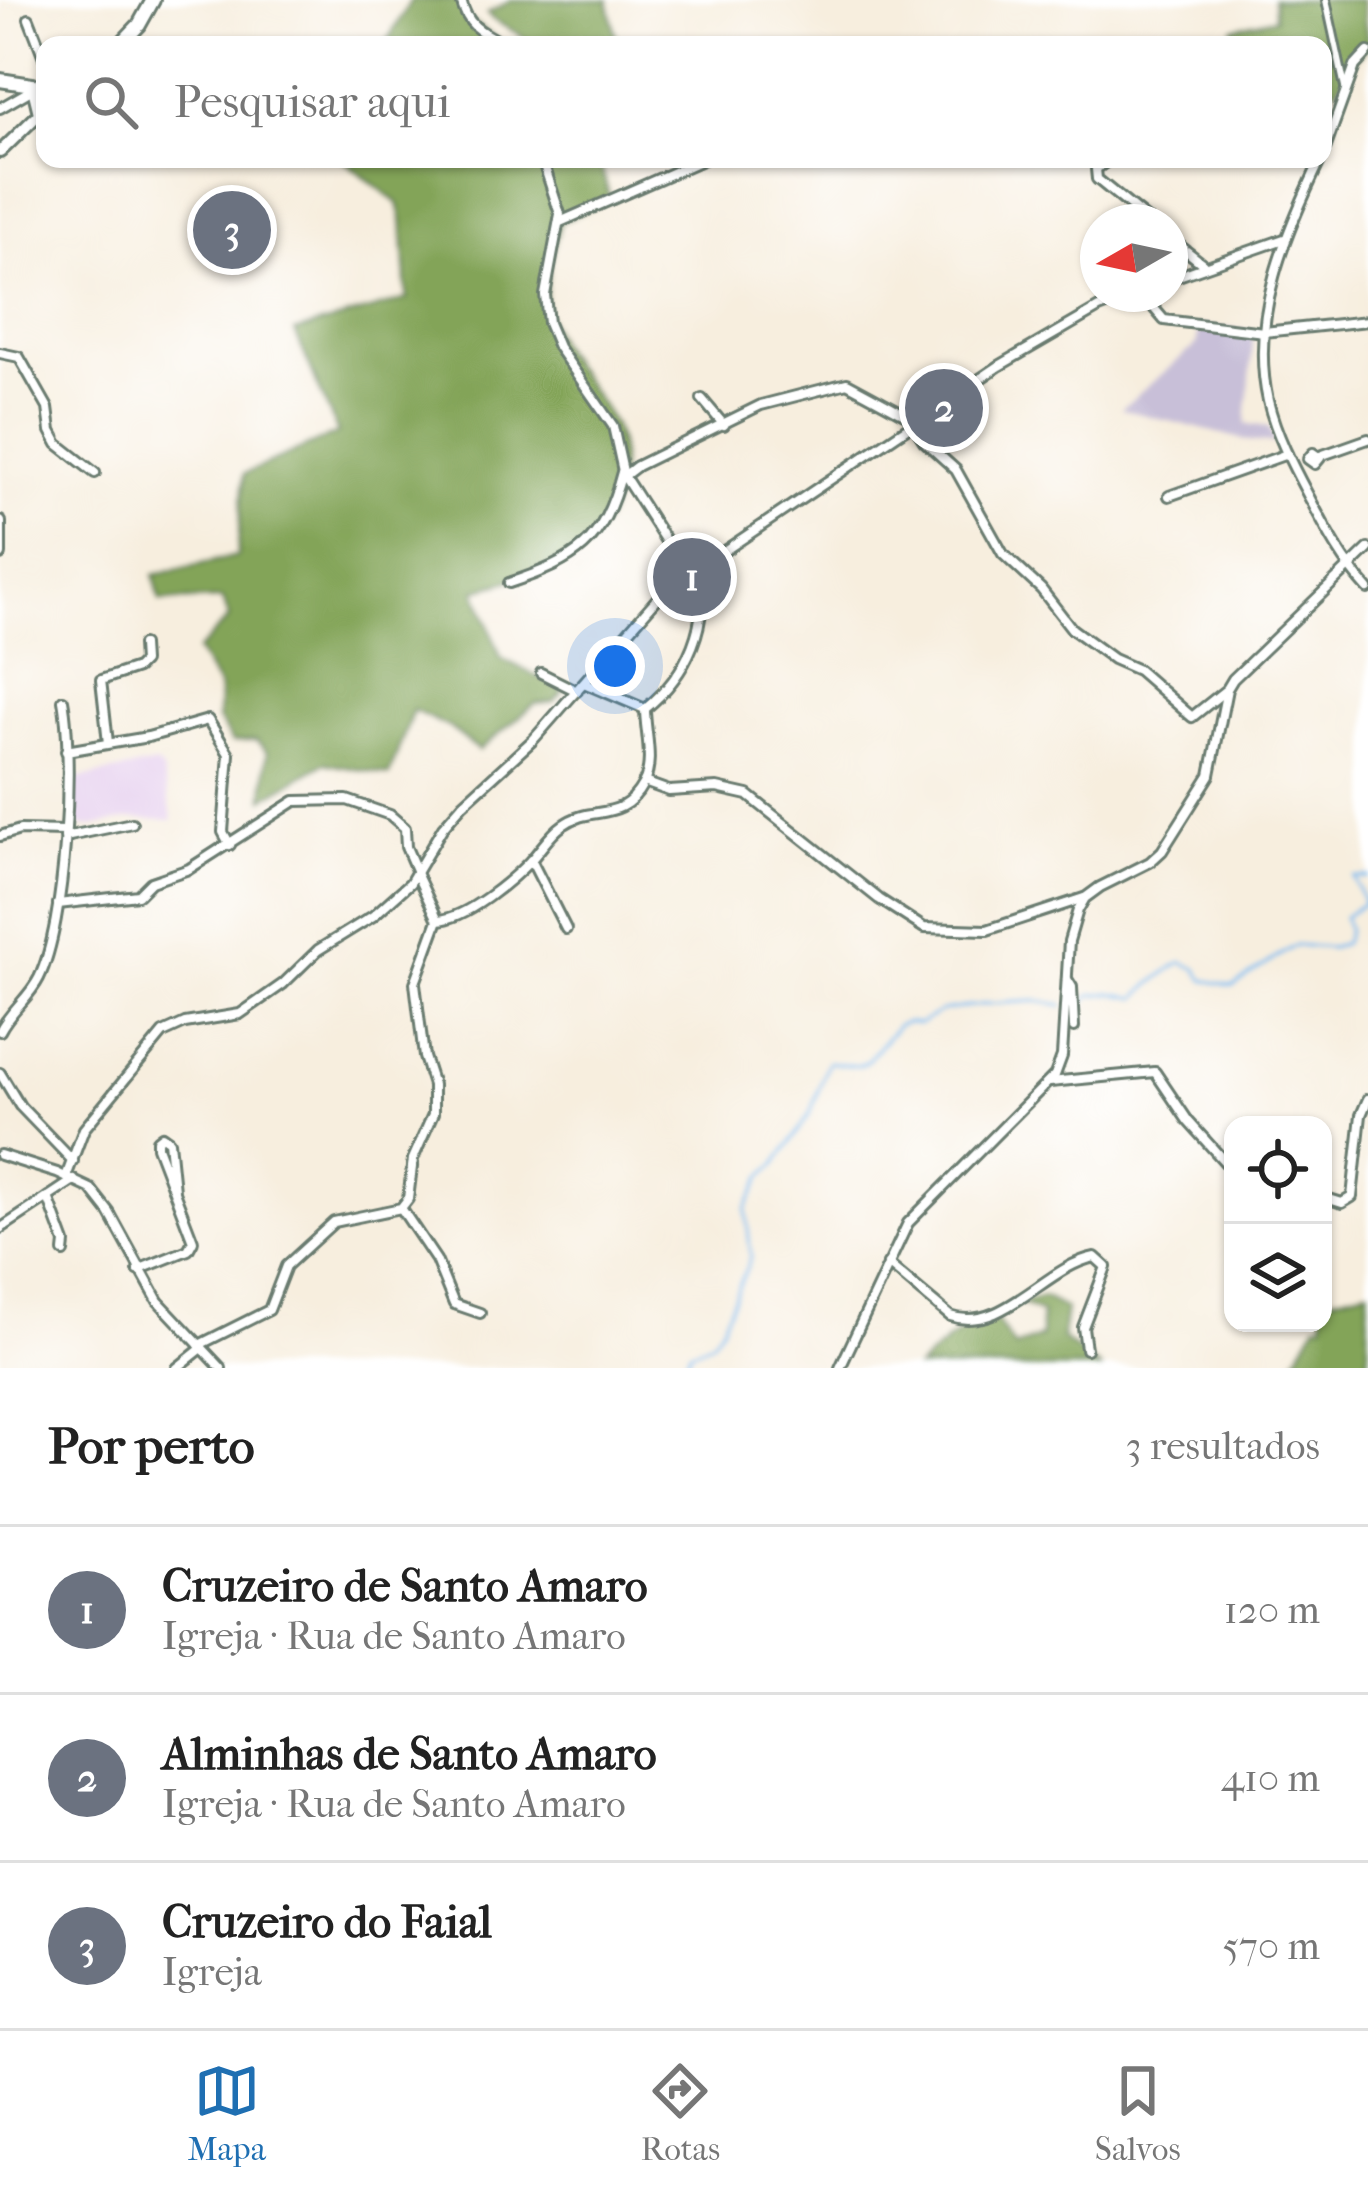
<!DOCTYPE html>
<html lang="pt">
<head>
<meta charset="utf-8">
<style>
  :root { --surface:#fff; --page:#f2f2f2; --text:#222; --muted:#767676; --line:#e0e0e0; --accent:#1f6fb2 }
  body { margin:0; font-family:"IM FELL French Canon",serif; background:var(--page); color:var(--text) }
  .controls { position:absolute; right:36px; bottom:36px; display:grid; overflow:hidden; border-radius:24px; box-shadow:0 3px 9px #0004 }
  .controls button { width:108px; height:108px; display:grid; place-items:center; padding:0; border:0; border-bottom:3px solid var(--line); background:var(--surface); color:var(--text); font:60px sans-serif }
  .compass { position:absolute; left:1080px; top:204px; width:108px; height:108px; border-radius:50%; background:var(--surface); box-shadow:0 3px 9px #0004; rotate:261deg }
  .you { position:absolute; left:615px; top:666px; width:42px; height:42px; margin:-30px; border:9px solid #fff; border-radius:50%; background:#1a73e8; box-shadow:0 0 0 18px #1a73e833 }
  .badge { display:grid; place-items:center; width:78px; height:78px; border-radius:50%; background:var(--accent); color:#fff; font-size:39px; font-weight:700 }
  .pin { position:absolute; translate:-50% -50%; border:6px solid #fff; box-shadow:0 3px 12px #0006 }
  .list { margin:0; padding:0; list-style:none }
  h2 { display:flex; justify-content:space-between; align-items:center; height:156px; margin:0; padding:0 48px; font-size:51px }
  h2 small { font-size:39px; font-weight:400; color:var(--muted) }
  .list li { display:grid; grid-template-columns:78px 1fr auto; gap:36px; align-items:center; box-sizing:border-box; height:168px; padding:0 48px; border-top:3px solid var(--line) }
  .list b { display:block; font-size:45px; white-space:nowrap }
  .list p { margin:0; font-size:39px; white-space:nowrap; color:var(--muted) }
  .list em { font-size:39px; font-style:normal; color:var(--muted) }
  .icon { flex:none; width:66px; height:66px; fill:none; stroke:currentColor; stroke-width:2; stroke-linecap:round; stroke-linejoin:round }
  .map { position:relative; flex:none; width:1368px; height:1368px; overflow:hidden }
  .search { position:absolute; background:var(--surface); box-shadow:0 3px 9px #0004; left:36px; right:36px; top:36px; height:132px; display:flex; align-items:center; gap:30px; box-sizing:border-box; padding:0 42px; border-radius:24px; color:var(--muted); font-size:45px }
  .sheet { height:660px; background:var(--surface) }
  nav { display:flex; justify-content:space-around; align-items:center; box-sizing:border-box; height:168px; border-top:3px solid var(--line); background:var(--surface); font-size:33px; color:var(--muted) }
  nav a { display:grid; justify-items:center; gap:6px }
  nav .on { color:var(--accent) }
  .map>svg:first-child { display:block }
  .built { fill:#e7d2ef }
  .industrial { fill:#c8bfd8 }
  .forest { fill:#83a459; stroke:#517046; stroke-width:3 }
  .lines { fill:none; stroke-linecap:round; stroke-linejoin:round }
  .stream { stroke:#7cbcf0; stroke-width:3 }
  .pedestrian-casing { stroke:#6b7b70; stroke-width:12 }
  .minor-casing { stroke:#6b7b70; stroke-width:14 }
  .secondary-casing { stroke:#6b7b70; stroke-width:16 }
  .primary-casing { stroke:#6b7b70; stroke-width:18 }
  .pedestrian { stroke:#fff; stroke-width:6 }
  .minor { stroke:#fff; stroke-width:8 }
  .secondary { stroke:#fff; stroke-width:10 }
  .primary { stroke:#fff; stroke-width:12 }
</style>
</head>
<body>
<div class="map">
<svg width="1368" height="1368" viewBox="0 0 1368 1368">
  <rect width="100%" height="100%" fill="#fff"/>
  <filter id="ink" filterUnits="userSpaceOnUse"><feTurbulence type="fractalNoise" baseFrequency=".00833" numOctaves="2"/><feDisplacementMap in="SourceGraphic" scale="24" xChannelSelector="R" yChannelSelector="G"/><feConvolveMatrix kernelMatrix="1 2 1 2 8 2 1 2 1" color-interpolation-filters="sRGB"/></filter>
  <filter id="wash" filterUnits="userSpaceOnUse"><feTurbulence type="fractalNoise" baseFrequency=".004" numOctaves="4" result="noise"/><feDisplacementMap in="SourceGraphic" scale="48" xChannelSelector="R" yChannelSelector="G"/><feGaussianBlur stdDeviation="2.7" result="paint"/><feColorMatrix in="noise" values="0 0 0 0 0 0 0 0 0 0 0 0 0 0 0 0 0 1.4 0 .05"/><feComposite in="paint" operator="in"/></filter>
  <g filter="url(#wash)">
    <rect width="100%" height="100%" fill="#f7eede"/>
    <!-- built -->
    <path class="built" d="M156 764 162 770 173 820 131 819 92 827 73 825 75 779Z"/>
    <!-- industrial -->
    <path class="industrial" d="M1199 325 1254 331 1246 424 1269 427 1275 443 1253 442 1121 409 1197 344Z"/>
    <!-- forest -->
    <g class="forest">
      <path d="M411 0H461L465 17 506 45H385Z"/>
      <path d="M511 0H608L618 45H532C519 29 501 29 487 14Z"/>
      <path d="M1273 0H1362L1368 46 1355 59 1337 89 1323 86V45H1233V28L1275 18Z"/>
      <path d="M342 159H599L610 200 560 222C555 248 541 288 547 313 557 358 594 385 613 425 630 464 617 516 587 545 567 565 503 583 476 590L501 658 562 689V693L553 702 535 704 479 750 450 728 413 710 389 775 324 763 264 798 267 752 256 740 232 742 218 719 219 688 197 651 229 618 223 599 160 601 154 575 237 556 244 474 338 433 295 332 407 299 402 218 398 203Z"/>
      <path d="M1368 1289V1368H1290L1317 1323H1323V1311L1329 1298Z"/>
      <path d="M1043 1297 1066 1309 1062 1339 1100 1368H917C941 1346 963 1324 997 1321L1015 1348 1041 1337V1313L1020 1303Z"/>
    </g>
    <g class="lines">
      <!-- stream -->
      <g class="stream">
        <path d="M1077 1005 1083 1004 1091 995 1111 993 1137 998C1144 988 1171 968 1182 962L1197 969 1204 980 1233 986 1296 945 1331 948 1344 943 1348 930 1344 917 1364 903 1353 877H1368"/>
        <path d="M684 1368 690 1351 711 1342 721 1328 751 1257 746 1209 762 1177 776 1164 810 1114 828 1062 857 1066 865 1063 898 1025 907 1022 919 1024 942 1011 986 1004 1036 1001 1063 1005"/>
      </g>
    </g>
  </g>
  <g filter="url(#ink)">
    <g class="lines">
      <!-- pedestrian casing -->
      <g class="pedestrian-casing">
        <path id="pedestrian" d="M1326 0 1346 92"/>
      </g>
      <!-- minor casing -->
      <g class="minor-casing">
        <g id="minor">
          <path d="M461 0C467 27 483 33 506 45"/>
          <path d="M29 19 45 60"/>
          <path d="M0 108 33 89"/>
          <path d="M1323 155 1355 66 1368 52"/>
          <path d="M542 159 560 214 545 295 548 323 558 347 613 426 624 476 687 574"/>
          <path d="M1321 159C1286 232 1249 317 1268 401 1276 434 1292 465 1308 495 1326 529 1342 561 1368 589"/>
          <path d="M1106 162 1096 169 1097 179 1150 222"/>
          <path d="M560 222 704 159"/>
          <path d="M1170 238 1203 264"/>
          <path d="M1170 279 1284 239"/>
          <path d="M1142 294 1164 320 1264 332 1368 321"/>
          <path d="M0 353 19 357 48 408 51 431 58 444 95 473"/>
          <path d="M702 399 724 425"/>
          <path d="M1313 453 1320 458 1315 464 1308 459Z"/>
          <path d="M1320 456 1368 439"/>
          <path d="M624 476 637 466 761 405 847 383 908 416 924 441 956 470 1003 554 1041 589 1072 629 1113 659 1138 670 1192 717 1226 690"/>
          <path d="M1169 496 1287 454"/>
          <path d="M509 583C577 560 603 544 622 472"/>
          <path d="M541 673 577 691"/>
          <path d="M645 709C687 675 712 622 697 568"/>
          <path d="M108 743 101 680 137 668 143 662 142 645"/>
          <path d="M66 751 148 737 208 720 229 754 223 832 230 845"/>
          <path d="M644 782 669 791 717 788 748 795 879 899 924 928 987 930 1084 898"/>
          <path d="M0 836 20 830 65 831"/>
          <path d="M65 837 132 823"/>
          <path d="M531 860 566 929"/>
          <path d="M58 904 138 895 151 882 189 869 295 801 347 800 390 815 405 828 406 847 416 870"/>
          <path d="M438 920C466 919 512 880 531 860 542 848 550 834 563 825 592 804 621 824 643 784 655 763 645 732 645 709L584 683"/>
          <path d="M1067 979 1072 987 1074 1027"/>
          <path d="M0 1031C10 1011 29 998 39 978 66 924 74 761 63 700"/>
          <path d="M0 1073 20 1106 73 1161"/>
          <path d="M1050 1082 1155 1072 1188 1121 1233 1171"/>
          <path d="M0 1155 57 1173 91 1189 109 1212 158 1301 221 1368"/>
          <path d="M66 1177 84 1129 163 1033 185 1023 240 1014 283 984 318 950 373 916 410 883 443 827 463 804 533 740 663 592 999 366 1099 308 1134 294"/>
          <path d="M48 1197 65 1243 64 1252"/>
          <path d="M1323 1197 1342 1203 1352 1197 1361 1115 1368 1099"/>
          <path d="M401 1208 436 1260 454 1304 480 1313"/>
          <path d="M0 1229 74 1180"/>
          <path d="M888 1264 950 1316C1002 1334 1046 1266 1095 1257L1106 1267 1083 1327 1086 1349"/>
          <path d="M138 1270 188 1250 193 1241 157 1147V1140L162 1136 169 1141 174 1190"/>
          <path d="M199 1345 269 1310 286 1266 334 1222 401 1208 408 1199 413 1159 433 1114V1085L424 1057 415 983 438 920 416 873"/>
          <path d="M177 1368 202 1348"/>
          <path d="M840 1368 908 1223 1055 1075 1062 1056 1069 941 1078 910 1085 898 1100 887 1150 862 1162 851 1210 775 1227 689 1233 679 1368 549"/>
        </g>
      </g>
      <!-- secondary casing -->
      <g class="secondary-casing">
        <g id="secondary">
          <path d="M0 152 40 113"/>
          <path d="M0 522V554"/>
        </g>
      </g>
      <!-- primary casing -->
      <g class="primary-casing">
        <g id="primary">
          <path d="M120 45 139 25 153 0"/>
          <path d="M0 80 45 87"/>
          <path d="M34 88 40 113 45 108"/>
        </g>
      </g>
      <!-- pedestrian -->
      <use href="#pedestrian" class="pedestrian"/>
      <!-- minor -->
      <use href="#minor" class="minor"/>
      <!-- secondary -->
      <use href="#secondary" class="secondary"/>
      <!-- primary -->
      <use href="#primary" class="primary"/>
    </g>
  </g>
</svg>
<div class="controls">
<button><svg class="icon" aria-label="locate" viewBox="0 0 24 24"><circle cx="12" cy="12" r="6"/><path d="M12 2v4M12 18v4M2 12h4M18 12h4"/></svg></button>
<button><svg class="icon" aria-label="layers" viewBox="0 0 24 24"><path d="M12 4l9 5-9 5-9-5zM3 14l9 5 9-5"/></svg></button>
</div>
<svg class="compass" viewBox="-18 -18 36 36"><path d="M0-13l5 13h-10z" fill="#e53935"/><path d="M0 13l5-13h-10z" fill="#767676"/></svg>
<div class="you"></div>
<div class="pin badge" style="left:692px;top:577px;background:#6b7280">1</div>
<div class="pin badge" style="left:944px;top:408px;background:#6b7280">2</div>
<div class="pin badge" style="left:232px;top:230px;background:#6b7280">3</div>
<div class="search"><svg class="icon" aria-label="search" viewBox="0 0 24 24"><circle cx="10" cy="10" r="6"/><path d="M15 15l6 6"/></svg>Pesquisar aqui</div>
</div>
<section class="sheet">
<h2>Por perto<small>3 resultados</small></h2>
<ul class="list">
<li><span class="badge" style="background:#6b7280">1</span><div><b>Cruzeiro de Santo Amaro</b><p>Igreja · Rua de Santo Amaro</p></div><em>120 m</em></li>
<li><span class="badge" style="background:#6b7280">2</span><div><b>Alminhas de Santo Amaro</b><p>Igreja · Rua de Santo Amaro</p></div><em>410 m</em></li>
<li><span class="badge" style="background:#6b7280">3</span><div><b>Cruzeiro do Faial</b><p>Igreja</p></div><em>570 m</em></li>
</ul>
</section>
<nav>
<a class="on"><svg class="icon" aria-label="map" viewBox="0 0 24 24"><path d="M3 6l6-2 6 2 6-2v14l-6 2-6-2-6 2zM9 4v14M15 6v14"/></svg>Mapa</a>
<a><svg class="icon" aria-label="directions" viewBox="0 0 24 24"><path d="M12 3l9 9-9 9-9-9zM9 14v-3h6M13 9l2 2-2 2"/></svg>Rotas</a>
<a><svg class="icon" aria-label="saved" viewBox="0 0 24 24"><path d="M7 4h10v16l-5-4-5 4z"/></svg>Salvos</a>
</nav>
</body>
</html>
